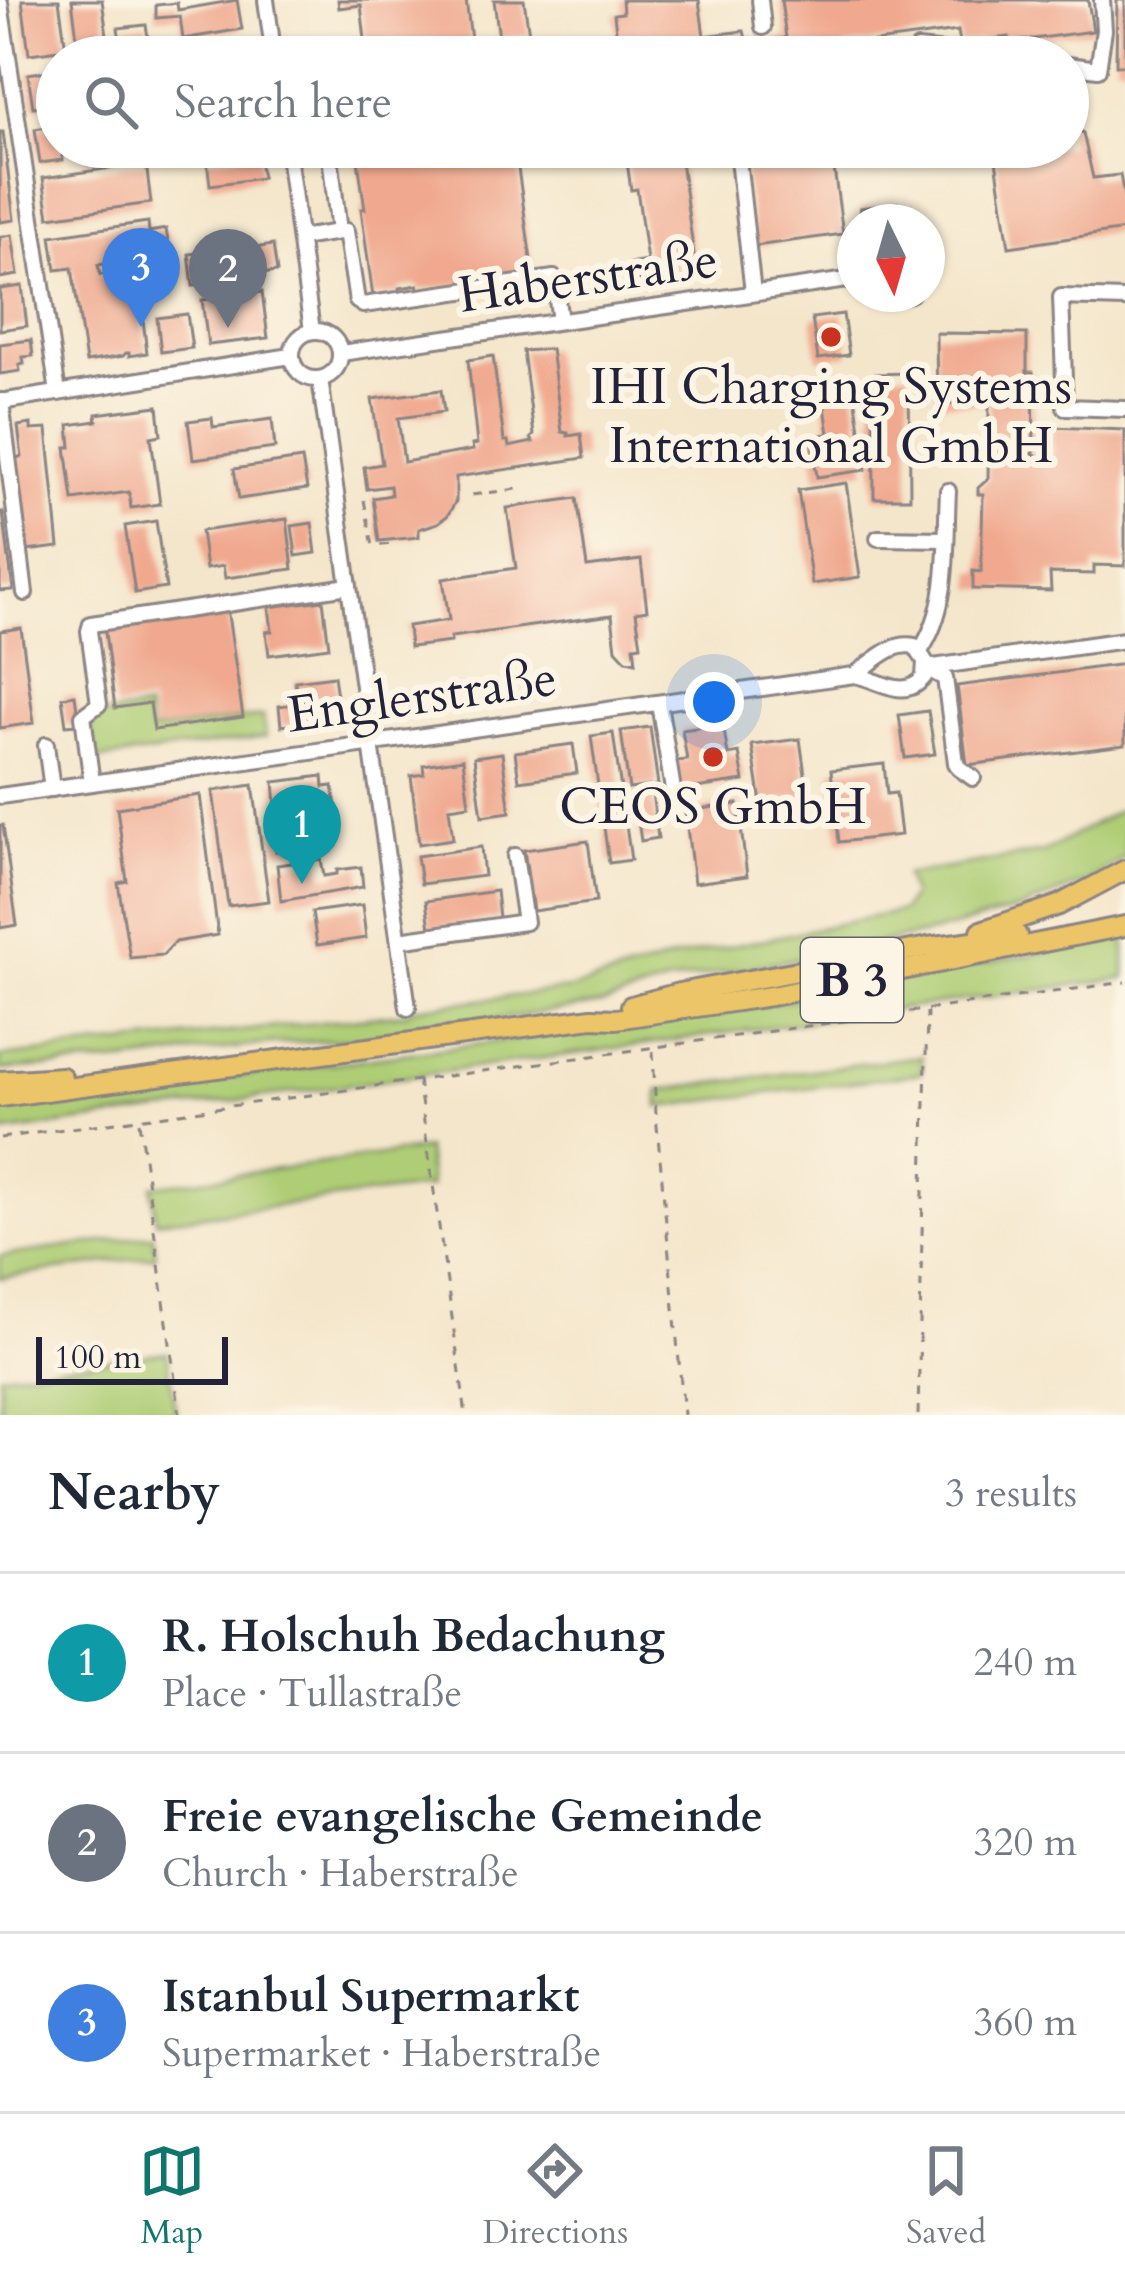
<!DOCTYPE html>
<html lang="en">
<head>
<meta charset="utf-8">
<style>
  :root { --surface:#fff; --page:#f6f6f7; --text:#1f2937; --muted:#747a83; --line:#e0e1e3; --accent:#0f766e }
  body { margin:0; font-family:Cardo,serif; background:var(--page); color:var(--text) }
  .compass { position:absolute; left:837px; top:204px; width:108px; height:108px; border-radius:50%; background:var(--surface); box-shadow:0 3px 9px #0004; rotate:175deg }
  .scale { position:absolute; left:36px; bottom:30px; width:192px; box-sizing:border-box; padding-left:12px; border:6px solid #22223b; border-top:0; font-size:33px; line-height:42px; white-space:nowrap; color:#22223b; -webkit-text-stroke:9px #fcf5e5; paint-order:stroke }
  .you { position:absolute; left:714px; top:702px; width:42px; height:42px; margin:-30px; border:9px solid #fff; border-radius:50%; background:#1a73e8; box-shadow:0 0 0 18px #1a73e833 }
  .badge { display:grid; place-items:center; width:78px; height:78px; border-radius:50%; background:var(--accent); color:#fff; font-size:39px; font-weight:700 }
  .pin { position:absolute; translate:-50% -99px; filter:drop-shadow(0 3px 6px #0008) }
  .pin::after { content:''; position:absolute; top:63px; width:42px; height:36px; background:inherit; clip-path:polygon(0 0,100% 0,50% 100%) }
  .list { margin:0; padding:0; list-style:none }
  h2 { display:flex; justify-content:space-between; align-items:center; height:156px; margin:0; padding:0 48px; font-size:51px }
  h2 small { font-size:39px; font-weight:400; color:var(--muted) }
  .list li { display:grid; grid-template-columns:78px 1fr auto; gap:36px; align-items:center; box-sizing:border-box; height:180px; padding:0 48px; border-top:3px solid var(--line) }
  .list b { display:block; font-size:45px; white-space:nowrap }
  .list p { margin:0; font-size:39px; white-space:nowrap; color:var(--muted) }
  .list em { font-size:39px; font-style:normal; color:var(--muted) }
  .icon { flex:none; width:66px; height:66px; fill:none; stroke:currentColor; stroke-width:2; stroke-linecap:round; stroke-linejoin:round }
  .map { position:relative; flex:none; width:1125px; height:1415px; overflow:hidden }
  .search { position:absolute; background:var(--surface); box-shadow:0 3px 9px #0004; left:36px; right:36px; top:36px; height:132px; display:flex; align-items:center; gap:30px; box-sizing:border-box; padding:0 42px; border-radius:66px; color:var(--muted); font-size:45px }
  .sheet { height:696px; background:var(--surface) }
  nav { display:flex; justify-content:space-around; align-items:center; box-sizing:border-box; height:168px; border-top:3px solid var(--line); background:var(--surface); font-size:33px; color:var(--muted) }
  nav a { display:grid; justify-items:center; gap:6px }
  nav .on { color:var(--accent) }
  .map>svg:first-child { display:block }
  .green { fill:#aecd74; stroke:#687858; stroke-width:3 }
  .building { fill:#f0a98f }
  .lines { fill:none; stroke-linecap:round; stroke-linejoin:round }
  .minor-casing { stroke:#8b8483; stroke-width:20 }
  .major-casing { stroke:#8b8483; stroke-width:24 }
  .path { stroke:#8b8483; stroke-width:3; stroke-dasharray:9 9; stroke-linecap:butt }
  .minor { stroke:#fff; stroke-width:14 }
  .major { stroke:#edc569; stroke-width:18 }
  .poi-dot { fill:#c8321e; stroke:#fcf5e5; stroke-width:4.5 }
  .labels { text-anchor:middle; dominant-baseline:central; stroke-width:12; stroke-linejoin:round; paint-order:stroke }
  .shield { fill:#fcf5e5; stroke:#63616e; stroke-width:3 }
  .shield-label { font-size:48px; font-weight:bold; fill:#22223b }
  .street-label { font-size:51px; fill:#22223b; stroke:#fcf5e5 }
  .poi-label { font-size:51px; fill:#22223b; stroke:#fcf5e5 }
</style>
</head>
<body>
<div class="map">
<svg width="1125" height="1415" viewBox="0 0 1125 1415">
  <rect width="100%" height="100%" fill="#fcf5e5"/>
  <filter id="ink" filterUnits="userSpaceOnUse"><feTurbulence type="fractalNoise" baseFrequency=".00833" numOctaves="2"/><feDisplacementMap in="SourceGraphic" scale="24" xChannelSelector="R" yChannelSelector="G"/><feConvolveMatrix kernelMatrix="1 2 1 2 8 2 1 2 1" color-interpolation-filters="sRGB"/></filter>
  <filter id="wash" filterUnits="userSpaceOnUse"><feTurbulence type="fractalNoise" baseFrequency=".004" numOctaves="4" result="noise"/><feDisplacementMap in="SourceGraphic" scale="48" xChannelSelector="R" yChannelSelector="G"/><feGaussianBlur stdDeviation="2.7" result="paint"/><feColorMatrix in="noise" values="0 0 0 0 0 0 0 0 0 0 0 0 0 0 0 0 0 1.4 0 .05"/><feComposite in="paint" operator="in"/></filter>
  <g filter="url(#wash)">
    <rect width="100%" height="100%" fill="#f4e6cb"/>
    <!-- green -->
    <g class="green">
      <path d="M147 709 151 732 263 716 266 737 95 760 89 717Z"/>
      <path d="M1125 807V857L1091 880 1020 909 935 932 668 983 603 1004 364 1038 267 1044 122 1062 0 1070V1057L406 1013 413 1008 571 989 678 957 902 911 912 895 905 875 1044 852Z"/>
      <path d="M1125 937V978L0 1133V1107L730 1011Z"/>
      <path d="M922 1056V1073L659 1107V1090Z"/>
      <path d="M426 1149 430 1187 156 1221 152 1186Z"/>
      <path d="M153 1235 156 1256 0 1278V1256Z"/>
      <path d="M167 1352 176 1415H0V1374Z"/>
    </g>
    <g id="blocks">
      <!-- building -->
      <g class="building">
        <path d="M22 0H59L66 49 29 54Z"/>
        <path d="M72 0H102L109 49 79 53Z"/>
        <path d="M237 0 242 29 183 39 180 16 156 18V5L177 3 178 10Z"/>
        <path d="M338 0H466L472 47 393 57H367L361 5 339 8Z"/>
        <path d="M494 0H524L529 34 499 38Z"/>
        <path d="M622 0H699L704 36 744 31 746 39 750 38 751 42 786 38 781 0H1088L1093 31 1010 42 1009 37 960 43 958 31 845 46 846 51 798 57H619L614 14 623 13Z"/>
        <path d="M1117 0H1125V65H1116Z"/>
        <path d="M146 25 149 44 121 47 118 28Z"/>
        <path d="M237 41 239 57H184L183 48Z"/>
        <path d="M47 71 51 105 33 107 28 74Z"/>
        <path d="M1068 123 1083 133 1093 178 1120 175 1125 201V230L1009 247 994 147H1068Z"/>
        <path d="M57 125V147H61L63 160 40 163 35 129Z"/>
        <path d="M0 132H3L14 220 0 222Z"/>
        <path d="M84 147H140L141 154 86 161Z"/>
        <path d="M356 147H515L533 274 419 290 418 285 399 288V293L373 297 361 209H365Z"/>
        <path d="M631 147H679L694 255 675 258 678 275 631 282 628 264 647 261 637 189 631 190 626 155 632 154Z"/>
        <path d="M794 147H831L843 234 755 246 743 159 795 152Z"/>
        <path d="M258 153 262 178 210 185 207 160Z"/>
        <path d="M146 163 151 203 49 217 43 178Z"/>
        <path d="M897 203 899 222H862L860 208Z"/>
        <path d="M148 222 149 232 166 229 170 254 98 265 100 275 137 269 147 353 129 356V353H126L123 356 86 362 72 268 56 270 51 236Z"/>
        <path d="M12 235 18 275 0 278V237Z"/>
        <path d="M273 245 277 272 252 275 251 271 245 272V269L232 271 233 281 193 286 189 254 240 248 241 254 248 253V249Z"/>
        <path d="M22 286 27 326 0 330V289Z"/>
        <path d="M262 292 268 338 208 345 202 300Z"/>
        <path d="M187 314 192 348 161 352 157 318Z"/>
        <path d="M843 314 849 355 818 359 812 318Z"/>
        <path d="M936 333 1027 334V372H1033L1034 453 1016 455 1052 456V427L1125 430V566L1094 565V574L1050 573 1051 591 973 589V571L981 572 983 494H978V488L988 479 989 404 937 403Z"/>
        <path d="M31 340 33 356 23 357 24 364 19 365 20 371 0 374V344Z"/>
        <path d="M551 349 562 432 568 433V436L581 434 584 458 456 477V501L447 516 438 523 419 529V537L379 541 373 498 391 495 390 486 367 489 364 467 382 464 372 399 441 390 444 412 398 418 404 462 473 450 472 445 477 444 468 360 493 356 504 441H508L509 447 533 442 531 438 534 435 523 351Z"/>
        <path d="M909 373 910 498H874L873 374Z"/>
        <path d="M853 382 866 470 817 477 811 436 829 434 822 386Z"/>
        <path d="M158 406 161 435 151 437 160 504 131 508 129 492 73 500 66 447H71L69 425 97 421 96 414Z"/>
        <path d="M212 418 213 427 272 419 275 448 193 459 188 421Z"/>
        <path d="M31 424V430L47 429 59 547 26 551 15 458 22 457 18 426Z"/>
        <path d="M302 459 307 489 239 499 234 469Z"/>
        <path d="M846 483 860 577 812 584 798 490Z"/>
        <path d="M577 498 587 567 641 560 647 610 636 612 641 645 634 646 636 662 626 660 616 649 612 615 451 637V642L410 647 408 626 449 620 443 579 516 568 507 508Z"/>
        <path d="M0 512H3L13 590 0 591Z"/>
        <path d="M287 519 293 569 225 578 223 566 206 569 201 531Z"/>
        <path d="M156 521 166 588 135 593 125 526Z"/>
        <path d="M312 523 316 553 296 556 292 526Z"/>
        <path d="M323 600 329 647 269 655 266 632 272 631 269 607Z"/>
        <path d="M227 608 243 717 154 730 150 703 115 708 104 625Z"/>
        <path d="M21 628 34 723 0 728V631Z"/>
        <path d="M1125 664V745L967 765 957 686Z"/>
        <path d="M334 676 337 696 297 701 295 681Z"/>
        <path d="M75 695 79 724 66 725 62 697Z"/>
        <path d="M318 701 323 705 319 710 320 721 281 726 279 706Z"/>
        <path d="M928 711 935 754 905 758 899 715Z"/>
        <path d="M723 724 728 755 739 753 744 781 681 790 676 761 687 760 682 730Z"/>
        <path d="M650 727 658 785 629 789 621 731Z"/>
        <path d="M613 733 631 860 609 863 591 736Z"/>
        <path d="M800 739 808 796 761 803 752 745Z"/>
        <path d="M573 744 577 773 519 781 515 752Z"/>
        <path d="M502 753 510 812 482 816 474 757Z"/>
        <path d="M463 759 469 805 449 808 453 839 419 844 411 776 424 774 423 765Z"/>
        <path d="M884 764 887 794 896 793 901 835 839 842 831 770Z"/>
        <path d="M323 776 324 787 333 786 337 813 308 817 306 802 276 805 274 782Z"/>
        <path d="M253 785 269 901 228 906 213 791Z"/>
        <path d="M652 792 658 838 641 841 634 794Z"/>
        <path d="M200 795 218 935 175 942 163 955 130 958 118 883 127 881 117 808Z"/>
        <path d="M738 804 747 876 694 883 685 811Z"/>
        <path d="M310 824 312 847 276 851 273 829Z"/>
        <path d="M0 825H3L17 925 0 928Z"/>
        <path d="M588 841 596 902 533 911 524 850Z"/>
        <path d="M481 847 484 876 421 884 417 856Z"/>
        <path d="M321 859 324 876 337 874V870L361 867 363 887 281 901 277 865Z"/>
        <path d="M496 891 499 918 430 928 426 901Z"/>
        <path d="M362 905 366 938 317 945 312 912Z"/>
      </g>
    </g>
  </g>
  <g filter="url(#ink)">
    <use href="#blocks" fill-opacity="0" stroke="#8b8483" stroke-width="3"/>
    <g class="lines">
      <!-- minor casing -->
      <g class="minor-casing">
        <g id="minor">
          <path d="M266 0 274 57"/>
          <path d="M760 0 763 27"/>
          <path d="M0 3 58 393"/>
          <path d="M918 49 992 57"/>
          <path d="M1068 65 1098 69 1104 30 1102 0"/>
          <path d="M287 147 312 331"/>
          <path d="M329 147 339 232"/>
          <path d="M737 150 753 293"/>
          <path d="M300 238 346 231 357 301 363 305 554 278 560 321"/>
          <path d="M876 294 885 299 911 294"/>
          <path d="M1125 299 1061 297 1065 407 1125 409"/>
          <circle cx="316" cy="355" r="24"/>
          <path d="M341 353 847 280 855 284"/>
          <path d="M320 379 408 1008"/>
          <path d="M1 401 25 593"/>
          <path d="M0 402 291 356"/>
          <path d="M878 538 946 539"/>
          <path d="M920 651C951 606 945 543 948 491"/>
          <path d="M926 668 1125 640"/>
          <path d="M926 668 945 678 956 763 959 768 973 778"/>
          <path d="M659 703 674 796"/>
          <path d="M46 745 52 789"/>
          <path d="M92 783 83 716 99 704 89 631 91 624 349 586"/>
          <path d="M0 796 854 675C879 679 904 702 924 677L925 661 915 646C891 641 873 663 854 675"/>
          <path d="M399 940 525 922 515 856"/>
        </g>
      </g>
      <!-- major casing -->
      <g class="major-casing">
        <g id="major">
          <path d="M981 931 1059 905 1125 870"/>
          <path d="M631 1006 679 993 928 947 1017 935"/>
          <path d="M0 1081 62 1077"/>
          <path d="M0 1097 592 1018 616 1019 771 996 1125 926"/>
        </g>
      </g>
      <!-- path -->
      <g class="path">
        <path d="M472 495 524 488"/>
        <path d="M364 500 373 546 391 544"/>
        <path d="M653 1051 656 1115 684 1415"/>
        <path d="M418 1080 466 1415"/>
        <path d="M139 1122 180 1415"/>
        <path d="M0 1138 1125 982"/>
        <path d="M918 1415 927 1012"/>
      </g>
      <!-- minor -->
      <use href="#minor" class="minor"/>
      <!-- major -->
      <use href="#major" class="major"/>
    </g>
  </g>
  <!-- markers -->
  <g class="poi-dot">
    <circle cx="831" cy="337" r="12"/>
    <circle cx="713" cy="757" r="12"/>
  </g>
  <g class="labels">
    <!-- shield labels -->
    <rect class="shield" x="801" y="938" width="102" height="84" rx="9"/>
    <g class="shield-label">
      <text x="852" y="980">B 3</text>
    </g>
    <!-- street labels -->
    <g class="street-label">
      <text transform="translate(588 278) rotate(-8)">Haberstraße</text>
      <text transform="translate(422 697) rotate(-8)">Englerstraße</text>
    </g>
    <!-- poi labels -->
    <g class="poi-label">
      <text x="831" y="387">IHI Charging Systems<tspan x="831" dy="59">International GmbH</tspan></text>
      <text x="713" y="807">CEOS GmbH</text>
    </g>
  </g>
</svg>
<svg class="compass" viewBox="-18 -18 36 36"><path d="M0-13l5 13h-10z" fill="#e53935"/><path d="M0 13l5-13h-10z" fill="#747a83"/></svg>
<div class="scale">100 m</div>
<div class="you"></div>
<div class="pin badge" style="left:302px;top:884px;background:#0f9aa8">1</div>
<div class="pin badge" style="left:228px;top:328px;background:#6b7280">2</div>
<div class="pin badge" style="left:141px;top:327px;background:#3f7fe0">3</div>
<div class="search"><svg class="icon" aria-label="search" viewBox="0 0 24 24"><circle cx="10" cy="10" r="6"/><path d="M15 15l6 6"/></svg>Search here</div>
</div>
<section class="sheet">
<h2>Nearby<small>3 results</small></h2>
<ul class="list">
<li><span class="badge" style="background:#0f9aa8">1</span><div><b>R. Holschuh Bedachung</b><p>Place · Tullastraße</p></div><em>240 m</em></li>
<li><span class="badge" style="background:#6b7280">2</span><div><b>Freie evangelische Gemeinde</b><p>Church · Haberstraße</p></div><em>320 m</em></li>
<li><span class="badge" style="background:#3f7fe0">3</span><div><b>Istanbul Supermarkt</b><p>Supermarket · Haberstraße</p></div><em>360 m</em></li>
</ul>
</section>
<nav>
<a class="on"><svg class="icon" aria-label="map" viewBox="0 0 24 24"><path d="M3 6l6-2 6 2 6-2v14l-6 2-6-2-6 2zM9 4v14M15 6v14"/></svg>Map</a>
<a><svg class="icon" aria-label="directions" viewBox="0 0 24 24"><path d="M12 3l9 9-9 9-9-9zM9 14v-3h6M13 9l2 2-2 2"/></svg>Directions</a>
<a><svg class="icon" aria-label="saved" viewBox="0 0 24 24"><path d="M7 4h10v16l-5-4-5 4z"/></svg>Saved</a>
</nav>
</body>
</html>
